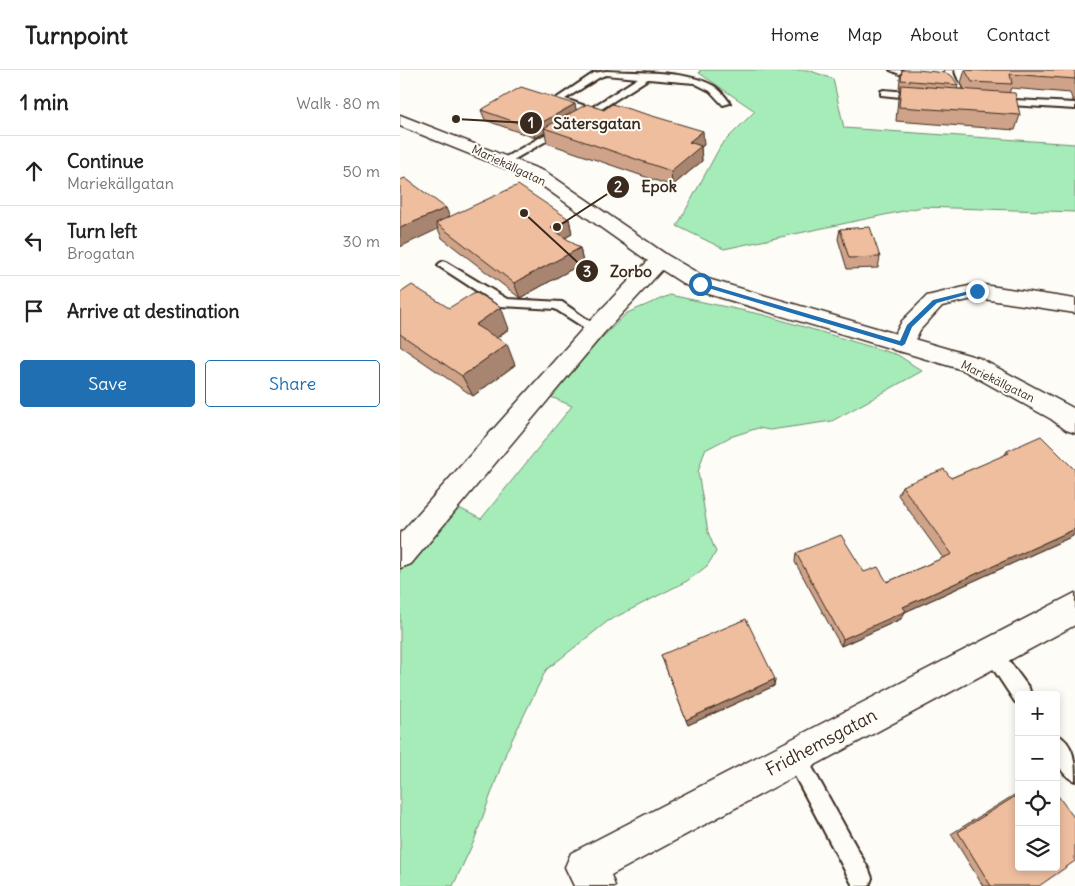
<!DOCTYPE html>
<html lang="en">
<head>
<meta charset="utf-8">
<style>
  :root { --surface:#fff; --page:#f2f2f2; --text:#222; --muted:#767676; --line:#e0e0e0; --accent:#1f6fb2 }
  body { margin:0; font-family:Delius,sans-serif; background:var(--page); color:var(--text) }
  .controls { position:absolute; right:15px; bottom:15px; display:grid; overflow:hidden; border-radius:5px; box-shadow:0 2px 8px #0003 }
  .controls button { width:45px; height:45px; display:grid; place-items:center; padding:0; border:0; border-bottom:1px solid var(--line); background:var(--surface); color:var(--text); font:25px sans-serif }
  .stop { position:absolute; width:15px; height:15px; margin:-11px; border:4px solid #1f6fb2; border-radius:50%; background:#fff }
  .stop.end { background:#1f6fb2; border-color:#fff; box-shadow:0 1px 5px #0008 }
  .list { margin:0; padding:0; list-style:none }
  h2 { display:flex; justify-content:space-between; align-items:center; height:65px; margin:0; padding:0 20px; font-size:21px }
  h2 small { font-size:16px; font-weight:400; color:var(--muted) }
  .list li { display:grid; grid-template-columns:32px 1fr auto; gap:15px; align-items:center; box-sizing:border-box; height:70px; padding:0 20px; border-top:1px solid var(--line) }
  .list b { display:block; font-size:19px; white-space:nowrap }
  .list p { margin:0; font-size:16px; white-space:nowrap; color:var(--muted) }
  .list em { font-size:16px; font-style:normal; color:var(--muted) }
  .actions { display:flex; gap:10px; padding:15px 20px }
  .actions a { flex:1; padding:11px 0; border:1px solid var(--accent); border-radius:5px; text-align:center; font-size:18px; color:var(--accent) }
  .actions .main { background:var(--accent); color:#fff }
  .icon { flex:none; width:28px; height:28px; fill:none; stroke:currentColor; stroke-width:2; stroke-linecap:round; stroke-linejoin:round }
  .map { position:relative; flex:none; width:675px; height:816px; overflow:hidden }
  header { display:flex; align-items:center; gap:30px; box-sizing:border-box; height:70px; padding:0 25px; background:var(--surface); border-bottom:1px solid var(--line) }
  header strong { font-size:24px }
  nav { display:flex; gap:28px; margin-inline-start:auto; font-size:18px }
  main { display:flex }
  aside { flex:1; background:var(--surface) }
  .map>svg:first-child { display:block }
  .green { fill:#a5ecb9; stroke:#708b6c }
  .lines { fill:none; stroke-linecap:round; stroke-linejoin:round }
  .service-casing { stroke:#3b2a1e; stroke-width:4 }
  .minor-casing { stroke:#3b2a1e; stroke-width:3 }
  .tertiary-casing { stroke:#3b2a1e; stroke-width:3 }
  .service { fill:#fdfcf7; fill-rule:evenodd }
  .minor { fill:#fdfcf7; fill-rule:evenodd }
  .tertiary { fill:#fdfcf7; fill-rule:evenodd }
  .wall { fill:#cea389; stroke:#3b2a1e }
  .shaded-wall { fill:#a7856f; stroke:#3b2a1e }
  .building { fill:#efbe9f; stroke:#3b2a1e }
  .route { fill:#1f6fb2 }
  .labels { text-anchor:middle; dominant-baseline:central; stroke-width:4; stroke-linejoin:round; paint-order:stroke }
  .far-street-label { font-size:12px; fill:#3b2a1e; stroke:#fdfcf7 }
  .near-street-label { font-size:18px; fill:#3b2a1e; stroke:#fdfcf7 }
  .leader { fill:none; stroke:#3b2a1e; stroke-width:2 }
  .callout-dot { fill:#3b2a1e; stroke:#fdfcf7; stroke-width:2 }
  .mark-label { font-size:15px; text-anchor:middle; font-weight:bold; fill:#fff }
  .callout-label { font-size:16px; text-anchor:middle; font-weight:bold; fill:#3b2a1e; stroke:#fdfcf7; stroke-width:4; stroke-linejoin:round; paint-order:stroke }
</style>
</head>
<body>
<header>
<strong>Turnpoint</strong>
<nav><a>Home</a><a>Map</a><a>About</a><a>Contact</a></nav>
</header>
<main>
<aside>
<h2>1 min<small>Walk · 80 m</small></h2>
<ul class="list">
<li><svg class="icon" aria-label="ahead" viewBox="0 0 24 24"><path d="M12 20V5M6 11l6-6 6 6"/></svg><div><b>Continue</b><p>Mariekällgatan</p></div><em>50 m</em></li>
<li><svg class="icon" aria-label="left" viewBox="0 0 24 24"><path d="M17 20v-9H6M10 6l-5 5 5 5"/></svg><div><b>Turn left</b><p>Brogatan</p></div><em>30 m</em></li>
<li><svg class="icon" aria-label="arrive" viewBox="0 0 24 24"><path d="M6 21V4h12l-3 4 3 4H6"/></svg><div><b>Arrive at destination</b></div></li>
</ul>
<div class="actions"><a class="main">Save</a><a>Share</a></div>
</aside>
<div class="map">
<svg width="675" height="816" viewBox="0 0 675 816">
  <rect width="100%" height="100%" fill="#fdfcf7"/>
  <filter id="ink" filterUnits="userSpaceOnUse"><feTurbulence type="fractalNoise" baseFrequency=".02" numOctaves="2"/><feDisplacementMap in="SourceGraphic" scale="10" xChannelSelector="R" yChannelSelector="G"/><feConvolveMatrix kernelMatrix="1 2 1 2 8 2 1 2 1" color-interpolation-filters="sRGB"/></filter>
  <g filter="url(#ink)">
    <!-- green -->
    <g class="green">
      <path d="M300 0H408L433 9 444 58 675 74V142L522 137 324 179 277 156 321 75 355 41 299 3Z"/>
      <path d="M270 225 364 245 498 285 522 301 432 351 370 360 358 358 330 367 305 380 298 402 308 462 316 482 307 496 287 511 208 551 146 600 107 680 74 771 53 816H0V498L51 434 81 449 172 336 144 324 227 243Z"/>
    </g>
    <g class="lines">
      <!-- service casing -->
      <g class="service-casing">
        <g id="service">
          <path d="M490 0H501L508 4 504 6Z"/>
          <path d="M545 0H553C554 12 563 15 567 27L575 28V32H560L556 19 546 9Z"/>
          <path d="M206 1C239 3 286 0 314 16 320 20 326 27 330 33L323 35 310 21 294 13 248 9 195 43 108 93H102V89L185 42 154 30 194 3ZM206 5 238 8 191 38 165 29 200 7Z"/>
          <path d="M484 20 519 23 523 26 519 29 481 25V21Z"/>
          <path d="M597 29 675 33V39L594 34 593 32Z"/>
          <path d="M44 191 107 229 162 232 201 259 195 263 191 262 155 239 100 236 40 197 38 195 40 193Z"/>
          <path d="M592 573 598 576 629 618 631 625H619V633L615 632 586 588 583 582 586 576Z"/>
          <path d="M656 664C675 673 675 693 675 711 655 703 656 683 656 664Z"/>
          <path d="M395 676 402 679 469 800 472 808 469 816H453L388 693 385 686 388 679Z"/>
        </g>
      </g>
      <!-- minor casing -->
      <g class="minor-casing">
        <g id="minor">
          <path d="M577 214 675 229V243L577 228 542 236 520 260 510 280 502 282 494 280 490 274 502 251 527 226Z"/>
          <path d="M675 523V555L211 805 215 816H174L165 797 171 783Z"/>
        </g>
      </g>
      <!-- tertiary casing -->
      <g class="tertiary-casing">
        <path id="tertiary" d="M0 45 146 102 267 185 308 209 579 288 675 339V363L666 360 651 349 563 300 292 219 262 200 203 264 11 494 0 498V464L187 254 248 191 134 110 0 56Z"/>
      </g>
      <!-- service -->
      <use href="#service" class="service"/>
      <!-- minor -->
      <use href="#minor" class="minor"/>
      <!-- tertiary -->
      <use href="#tertiary" class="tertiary"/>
    </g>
    <!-- wall -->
    <g class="wall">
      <path d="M502 0 558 15 557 19H564L561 13 565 0 586 1V0H675V32L673 31 670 23 611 18 609 23 620 45 615 60 496 51 498 29 500 20H499L500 8Z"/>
      <path d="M81 40H176L304 75 301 77 302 91 272 116 147 73 145 63 135 68 85 50Z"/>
      <path d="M0 110 49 147 169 149 172 164 165 168 180 178 183 193 120 228 42 168 38 159Z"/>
      <path d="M440 159 480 187 478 198 447 199 438 169Z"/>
      <path d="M0 223 109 259 96 268 115 295 73 326 0 276Z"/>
      <path d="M607 381 675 400V463L673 466 505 542 501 549 441 576 395 492 396 483 464 502 487 512 543 488 498 425 502 416 551 408 604 386Z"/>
      <path d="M261 585 375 609 374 616 288 655Z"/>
      <path d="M619 722V797L639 816H583L551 764Z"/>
    </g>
    <!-- shaded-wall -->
    <g class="shaded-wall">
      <path d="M175 34 177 44 144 58 145 63 135 68 132 58Z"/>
      <path d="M303 61 304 75 301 77 302 91 272 116 271 101 289 72Z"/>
      <path d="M46 138 52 152 36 153 38 159 0 177V158Z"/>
      <path d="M169 149 172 164 155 173 151 158Z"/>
      <path d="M180 178 183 193 120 228 114 213Z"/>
      <path d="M101 237 109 259 85 276 75 255Z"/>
      <path d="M107 274 115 295 73 326 62 306Z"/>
      <path d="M675 459V463L673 466 505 542 501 549 441 576 443 569 503 537Z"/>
      <path d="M375 609 374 616 288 655 286 650Z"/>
    </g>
    <!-- building -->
    <g class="building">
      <path d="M502 0H517L546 3 552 6 558 15 501 10Z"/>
      <path d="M565 0 589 1V0H675V9L610 4 612 14 572 12Z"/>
      <path d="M501 15 615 23 620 45 499 37Z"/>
      <path d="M121 17 175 34 132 58 81 40Z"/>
      <path d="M187 34 204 40 212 34 303 61 289 72 301 76 271 101 144 58Z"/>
      <path d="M5 108 46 138 0 158V110Z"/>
      <path d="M118 115 169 149 151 158 180 178 114 213 36 153Z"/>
      <path d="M470 157 480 187 449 188 440 159Z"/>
      <path d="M12 215 49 238 75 222 101 237 75 255 107 274 62 306 0 264V223Z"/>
      <path d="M641 366 675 400V459L503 537 506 541 443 569 396 483 441 465 464 502 478 497 487 512 552 484 502 416 544 399 551 408 609 383 607 381Z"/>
      <path d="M346 549 375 609 286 650 261 585Z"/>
      <path d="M656 723 675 749V791L639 816H591L558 762 619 724V797H656Z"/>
    </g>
  </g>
  <!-- route -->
  <path class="route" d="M300 212 500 271 507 255 533 230 577 219 580 221 537 233 512 257 505 274 502 276 298 215 297 214Z"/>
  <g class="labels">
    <!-- far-street labels -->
    <g class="far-street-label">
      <text transform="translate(109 95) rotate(25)">Mariekällgatan</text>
      <text transform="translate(598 311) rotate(26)">Mariekällgatan</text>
    </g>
    <!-- near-street labels -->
    <g class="near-street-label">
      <text transform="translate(421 672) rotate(-28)">Fridhemsgatan</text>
    </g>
  </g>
  <!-- callouts -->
  <path class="leader" d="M56 49L131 53M157 157L218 117M124 143L187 201"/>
  <g class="callout-dot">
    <circle cx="56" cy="49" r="5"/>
    <circle cx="157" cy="157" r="5"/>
    <circle cx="124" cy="143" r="5"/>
    <circle cx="131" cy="53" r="12"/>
    <circle cx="218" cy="117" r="12"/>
    <circle cx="187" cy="201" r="12"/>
  </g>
  <g class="mark-label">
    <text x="131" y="58">1</text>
    <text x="218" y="122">2</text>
    <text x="187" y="207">3</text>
  </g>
  <g class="callout-label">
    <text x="197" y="59">Sätersgatan</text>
    <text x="259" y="122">Epok</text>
    <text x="231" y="207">Zorbo</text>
  </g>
</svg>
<div class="controls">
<button>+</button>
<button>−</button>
<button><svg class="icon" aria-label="locate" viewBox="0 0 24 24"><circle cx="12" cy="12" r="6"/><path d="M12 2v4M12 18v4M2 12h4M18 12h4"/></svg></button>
<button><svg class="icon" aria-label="layers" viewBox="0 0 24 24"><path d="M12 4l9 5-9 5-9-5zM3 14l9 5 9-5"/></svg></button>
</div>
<div class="stop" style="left:300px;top:214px"></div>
<div class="stop end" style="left:577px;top:221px"></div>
</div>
</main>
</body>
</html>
